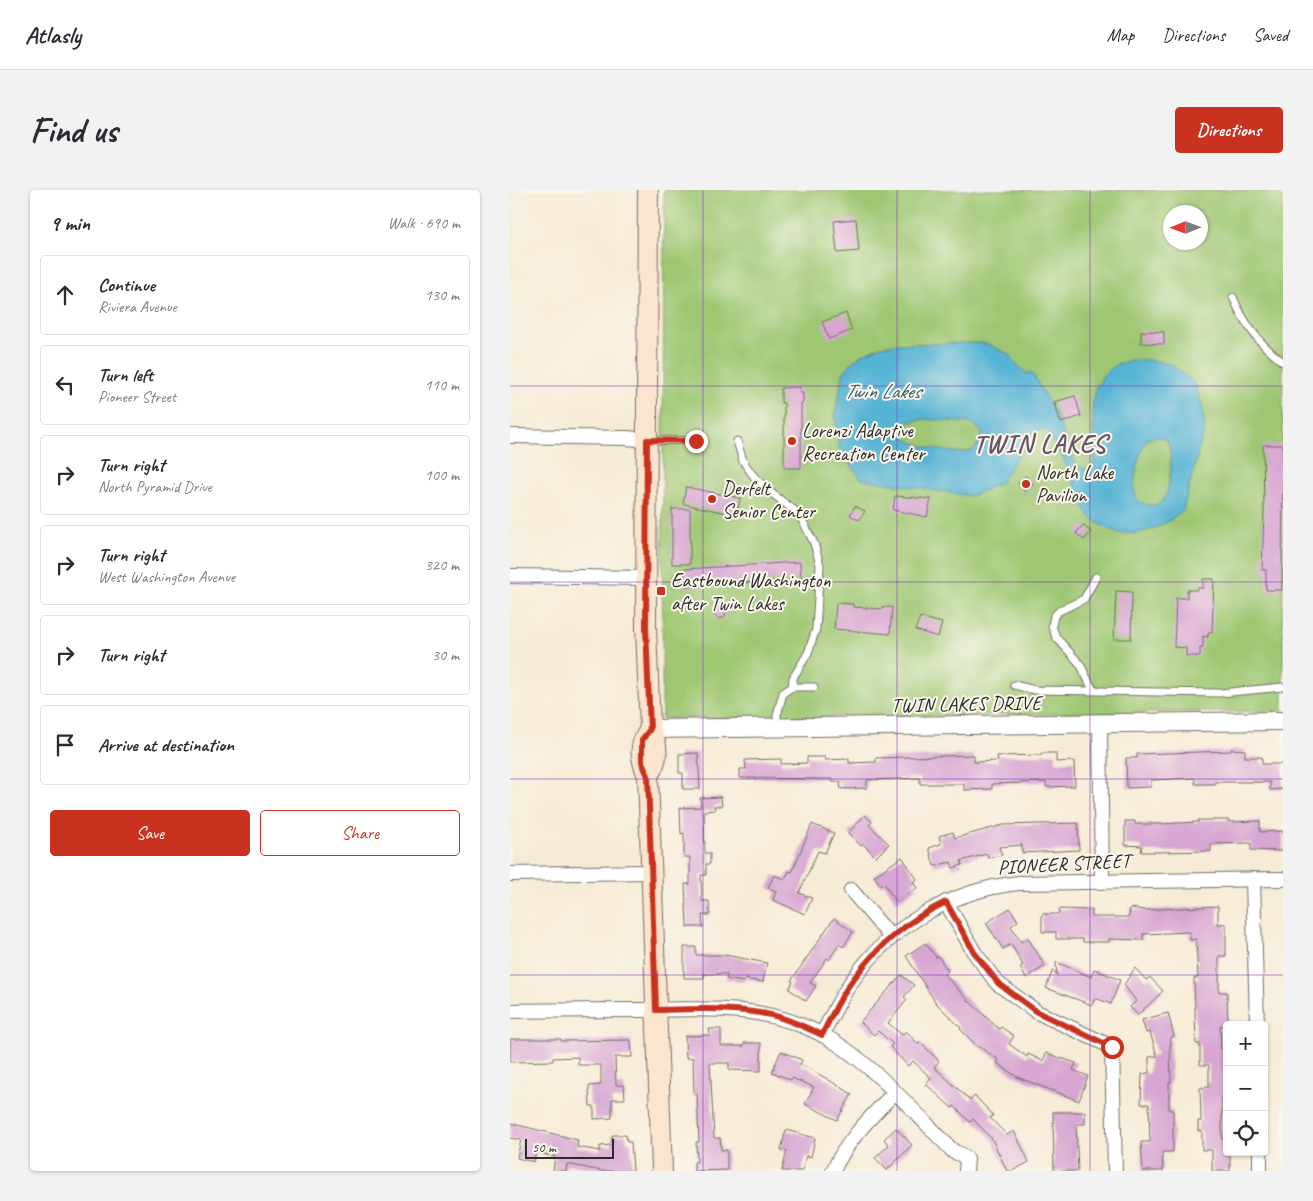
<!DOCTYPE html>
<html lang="en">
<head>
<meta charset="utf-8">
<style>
  :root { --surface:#fff; --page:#f2f2f3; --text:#2b2b33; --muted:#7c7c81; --line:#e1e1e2; --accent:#c8321e }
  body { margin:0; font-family:Caveat,sans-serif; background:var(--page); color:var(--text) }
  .controls { position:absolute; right:15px; bottom:15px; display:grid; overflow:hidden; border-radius:5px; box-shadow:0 1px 4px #0004 }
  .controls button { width:45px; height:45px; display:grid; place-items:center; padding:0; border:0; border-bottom:1px solid var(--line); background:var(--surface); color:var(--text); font:25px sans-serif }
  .compass { position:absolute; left:653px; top:15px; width:45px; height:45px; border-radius:50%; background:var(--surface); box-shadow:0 1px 4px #0004; rotate:269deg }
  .scale { position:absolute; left:15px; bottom:12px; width:89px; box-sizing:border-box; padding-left:5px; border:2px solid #2b2b2b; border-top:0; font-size:14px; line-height:18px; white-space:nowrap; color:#2b2b2b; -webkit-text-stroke:4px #fbf7ec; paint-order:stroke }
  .stop { position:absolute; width:15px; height:15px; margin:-11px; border:4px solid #c8321e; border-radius:50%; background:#fff }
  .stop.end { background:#c8321e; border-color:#fff; box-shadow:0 1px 5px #0008 }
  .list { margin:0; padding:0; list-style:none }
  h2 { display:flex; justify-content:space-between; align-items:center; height:65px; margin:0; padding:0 20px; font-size:21px }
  h2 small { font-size:16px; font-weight:400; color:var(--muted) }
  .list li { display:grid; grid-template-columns:32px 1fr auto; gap:15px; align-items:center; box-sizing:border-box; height:80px; margin:0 10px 10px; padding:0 10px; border:1px solid var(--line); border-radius:5px }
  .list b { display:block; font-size:19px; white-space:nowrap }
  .list p { margin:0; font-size:16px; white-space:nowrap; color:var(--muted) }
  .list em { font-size:16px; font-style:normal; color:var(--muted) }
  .actions { display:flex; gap:10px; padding:15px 20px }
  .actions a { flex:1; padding:11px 0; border:1px solid var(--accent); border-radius:5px; text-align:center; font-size:18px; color:var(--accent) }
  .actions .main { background:var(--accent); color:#fff }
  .icon { flex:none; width:28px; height:28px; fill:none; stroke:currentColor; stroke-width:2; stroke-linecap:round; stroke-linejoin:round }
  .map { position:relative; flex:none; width:773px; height:981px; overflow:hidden; border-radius:5px }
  header { display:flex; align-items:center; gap:30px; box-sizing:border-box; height:70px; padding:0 25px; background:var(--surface); border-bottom:1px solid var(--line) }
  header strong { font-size:24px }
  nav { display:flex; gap:28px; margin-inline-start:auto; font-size:18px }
  .intro { display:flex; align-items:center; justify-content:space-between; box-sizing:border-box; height:120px; padding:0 30px }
  h1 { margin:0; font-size:35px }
  .button { padding:12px 22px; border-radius:5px; background:var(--accent); color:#fff; font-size:18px; font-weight:700 }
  main { display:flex; gap:30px; padding:0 30px }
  aside { flex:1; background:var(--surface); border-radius:5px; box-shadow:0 1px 4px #0004 }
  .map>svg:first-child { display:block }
  .green { fill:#9fc773; stroke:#65794f; fill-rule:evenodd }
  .water { fill:#56b4d4; stroke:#407080; fill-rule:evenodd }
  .building { fill:#d8a6d2 }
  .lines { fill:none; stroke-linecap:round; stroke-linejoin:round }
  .service-casing { stroke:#726e67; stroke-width:9 }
  .minor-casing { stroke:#726e67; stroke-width:16 }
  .tertiary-casing { stroke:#726e67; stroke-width:20 }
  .secondary-casing { stroke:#726e67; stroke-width:22 }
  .service { stroke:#fff; stroke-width:7 }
  .minor { stroke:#fff; stroke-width:14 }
  .tertiary { stroke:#fff; stroke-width:18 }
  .secondary { stroke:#fce5cf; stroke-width:20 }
  .route { stroke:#c8321e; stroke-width:6 }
  .grid { fill:none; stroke:#7b2cbf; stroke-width:1; stroke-opacity:0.55 }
  .poi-dot { fill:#c8321e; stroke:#fbf7ec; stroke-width:2 }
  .labels { text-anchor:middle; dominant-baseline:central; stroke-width:4; stroke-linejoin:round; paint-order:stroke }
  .poi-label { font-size:20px; fill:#2b2b2b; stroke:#fbf7ec; text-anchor:start }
  .street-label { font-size:20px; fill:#2b2b2b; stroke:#fbf7ec }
  .water-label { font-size:21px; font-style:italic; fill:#3a5b66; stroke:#fbf7ec }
  .district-label { font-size:25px; font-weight:bold; letter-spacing:1px; fill:#685665; stroke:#fbf7ec }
</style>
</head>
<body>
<header>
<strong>Atlasly</strong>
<nav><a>Map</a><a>Directions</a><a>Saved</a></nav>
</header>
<div class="intro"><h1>Find us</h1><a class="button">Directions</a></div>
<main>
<aside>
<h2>9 min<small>Walk · 690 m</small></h2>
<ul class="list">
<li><svg class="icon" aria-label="ahead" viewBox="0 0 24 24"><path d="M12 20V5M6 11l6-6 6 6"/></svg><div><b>Continue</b><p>Riviera Avenue</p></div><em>130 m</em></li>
<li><svg class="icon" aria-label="left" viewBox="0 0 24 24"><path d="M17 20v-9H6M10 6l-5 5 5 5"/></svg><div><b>Turn left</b><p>Pioneer Street</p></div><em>110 m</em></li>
<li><svg class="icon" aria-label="right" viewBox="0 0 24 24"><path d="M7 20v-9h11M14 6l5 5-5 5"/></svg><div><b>Turn right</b><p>North Pyramid Drive</p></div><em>100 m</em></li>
<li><svg class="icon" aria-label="right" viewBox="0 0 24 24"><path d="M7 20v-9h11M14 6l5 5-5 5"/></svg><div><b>Turn right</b><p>West Washington Avenue</p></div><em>320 m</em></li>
<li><svg class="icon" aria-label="right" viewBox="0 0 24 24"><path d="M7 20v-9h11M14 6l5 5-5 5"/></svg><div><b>Turn right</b></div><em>30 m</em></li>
<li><svg class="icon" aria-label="arrive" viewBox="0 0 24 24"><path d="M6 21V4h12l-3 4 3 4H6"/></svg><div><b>Arrive at destination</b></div></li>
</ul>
<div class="actions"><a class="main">Save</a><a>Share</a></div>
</aside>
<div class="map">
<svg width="773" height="981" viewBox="0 0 773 981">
  <rect width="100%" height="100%" fill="#fbf7ec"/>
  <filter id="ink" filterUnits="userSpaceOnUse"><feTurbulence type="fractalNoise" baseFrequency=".02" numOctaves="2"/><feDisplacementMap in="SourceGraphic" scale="10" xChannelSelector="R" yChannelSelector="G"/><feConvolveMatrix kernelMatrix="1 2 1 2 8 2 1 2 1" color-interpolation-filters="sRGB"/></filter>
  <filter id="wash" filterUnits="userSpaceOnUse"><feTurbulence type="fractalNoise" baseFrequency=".0096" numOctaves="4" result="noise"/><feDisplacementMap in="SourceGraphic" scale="20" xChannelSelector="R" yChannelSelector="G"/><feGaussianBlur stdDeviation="1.12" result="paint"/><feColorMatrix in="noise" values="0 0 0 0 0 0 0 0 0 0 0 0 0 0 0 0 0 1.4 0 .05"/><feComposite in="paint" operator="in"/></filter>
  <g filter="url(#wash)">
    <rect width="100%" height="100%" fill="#f6ebd6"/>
    <!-- green -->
    <path class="green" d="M154 0H773V521L152 529ZM661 22H691V52H661Z"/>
    <!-- water -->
    <path class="water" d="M472 153 480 155 501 165 502 170 516 183H522L546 225 566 274C570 279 574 279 581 278L584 273 583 214 586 197 595 183 607 174 621 170H638L661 174 685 194 692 215 695 236 673 320 659 331 643 339 623 344 609 343 596 338 585 331 577 323 553 268 537 240 524 241 490 293 461 306 351 289 329 258 325 225 333 184 342 172 355 163 371 156 386 154ZM414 229 462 233 472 242C470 250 468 258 460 261 448 266 407 256 396 249L394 241 399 232ZM647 247C651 248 654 247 657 251 664 262 661 301 652 311 648 316 641 316 635 314 629 312 626 308 625 303 622 294 630 258 636 251 639 248 643 248 647 247Z"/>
    <g id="blocks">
      <!-- building -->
      <g class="building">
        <path d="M346 29 349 61 327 63 324 31Z"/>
        <path d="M336 123 342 140 319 149 312 132Z"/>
        <path d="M631 141 654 142V154L631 153Z"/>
        <path d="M290 197V203H293V213H291V278H274V213H271V198Z"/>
        <path d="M565 206 571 226 551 233 544 212Z"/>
        <path d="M753 255H773L772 400H756V380H752L754 322Z"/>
        <path d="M516 286 524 295 515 302 508 293Z"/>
        <path d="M176 297 230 308 227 325 173 314Z"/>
        <path d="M385 306 421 309 417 327 383 320Z"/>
        <path d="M345 316 355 321 349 330 340 325Z"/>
        <rect x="162" y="319" width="18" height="55"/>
        <path d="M573 335 581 342 574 350 566 343Z"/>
        <path d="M290 372 291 389 176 397 174 379Z"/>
        <path d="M693 389H704L702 442H698V447L693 446V458H690V466H676V458L664 457 666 408H677V400H687V398H693Z"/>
        <path d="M606 401 622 402 621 449H604Z"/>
        <path d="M326 413 343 414V417L372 419 373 417H382L380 444 324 439Z"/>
        <path d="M207 418H212L216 423 214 428H207L204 424Z"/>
        <path d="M410 427 432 433 428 447 405 440Z"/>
        <path d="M721 559 735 560V567H752V574H773V599L760 600V592H705V594H685V588L641 590V597L617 598 616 568H627V564L721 561Z"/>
        <path d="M188 563 190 599H173V583H169V564Z"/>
        <path d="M532 563H546V572L564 571 565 596 536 597V592L482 594V599L454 600V594H410V588L357 590V598L331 599 330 592H322V589L230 588V579H236L235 570 271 569V574L297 573V567H315V570L339 569V573L366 572V568L464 565V572L488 571 487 566 532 565Z"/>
        <path d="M211 607 212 616H204L205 620 194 621 195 663H200V674H196V685H191L192 711H199L200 725H192L193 737H177L175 694H180V667H174V643L171 644 170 618 191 617 190 608Z"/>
        <path d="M355 625 362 632 359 635 379 654 366 667 353 654 351 656 338 643Z"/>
        <path d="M688 630H719V632L750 631V642L773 641V661L741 660V653L701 654V661L645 662H631L632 656 615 655V631H625V634H651L688 632Z"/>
        <path d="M568 633 569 660 512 663V655L489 657 492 665 478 668 477 664 451 671 452 675 443 678 441 672 424 676 419 658 431 654 429 646 443 642 445 648 493 635Z"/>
        <path d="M302 634 324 643 315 663 308 661 289 703 302 708 295 724 263 710 266 701 258 698 264 685 275 689 279 681 282 682Z"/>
        <path d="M392 667 407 689 403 692 407 698 386 712 374 693 371 696 364 686Z"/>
        <path d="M708 716V734H716V766H709V802H717L718 835 710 836 711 859H717V908H712V949H717V966H720V981H702V960H692V941H688V931H691L690 898 699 897V875H690V854H686L684 788H688L686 749 680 750V742L633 744V750L599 749V752H573V749H546V742H532V724H549V719L582 720V727H619L620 718 634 720Z"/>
        <path d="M500 718 508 731 501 736 511 752 518 748 535 776 516 788 510 777 513 775 501 754 493 759 476 733Z"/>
        <path d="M324 728 343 742 333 757 329 754 319 770 317 768 300 793 306 796 296 811 279 799 283 792 281 791Z"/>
        <path d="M415 753 426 767 428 766 438 781 434 784 459 811 489 839 491 837 504 846 499 854 517 867 518 864 533 871 536 863 566 873 563 880 578 886 569 911 507 887 487 873 489 870 466 855 450 839 451 838 426 813 396 766Z"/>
        <path d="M174 757H186V765H215L257 773 253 792 235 789 234 792 216 789 217 784H194V788H174Z"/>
        <path d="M546 772 581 787 584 779 610 790 601 814 585 808 582 815 536 798 543 780 547 785Z"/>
        <path d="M625 778 636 790 640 787 653 801 628 825 620 817 626 811 614 795Z"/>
        <path d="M391 785 404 795 394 807 397 810 378 833 392 845 396 841 408 854 410 852 429 871 424 877 460 910 465 906 483 925 480 928 497 945 504 941 519 972 502 981H497L482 949 463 929 460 932 444 916 442 918 416 894 421 888 403 871 398 876 380 857 383 854 368 841 364 845 350 832Z"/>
        <path d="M658 823 664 846 660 848 661 855H660L661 892H659V920H663V962H652L653 981H633L631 952H640L639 914H631L632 884 639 883V867L647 866 640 842 636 843 632 830Z"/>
        <path d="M199 839H211V856H234V853H251V881L219 880V873H200L204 948H210L211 960H217V980L184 981V972H187L186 952H189L187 904H184L183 868H176L175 846 200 845Z"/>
        <path d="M0 849H51V851L121 850 122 867H105L106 895H114L115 909H102V928L84 929V916H80L79 896 91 895V875H68V867L43 868V871L0 872Z"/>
        <path d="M271 861 292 870 290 875 302 880 342 904 327 930 295 914 304 897 282 888 281 890 262 882Z"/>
        <path d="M543 922H575V934H566L568 981H544Z"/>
        <path d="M0 933 68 950 67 957 90 961V956L102 955V945H116L117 952H121L123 981H92L57 974 56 981H43L45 967 26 962 24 972 7 968 11 950 0 948Z"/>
        <path d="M386 938 402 955 377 980 365 968 379 955 374 949Z"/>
        <path d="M276 940 305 948 301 967 296 966 292 981H272L277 961 271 960Z"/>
      </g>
    </g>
  </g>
  <g filter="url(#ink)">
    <use href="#blocks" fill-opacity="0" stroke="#726e67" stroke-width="1"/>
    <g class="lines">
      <!-- service casing -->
      <g class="service-casing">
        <g id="service">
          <path d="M723 107C734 134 750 155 773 172"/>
          <path d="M140 250 186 251"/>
          <path d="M227 251 233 271 242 284 255 298 289 324 304 353 310 375 306 439 298 463 283 488 282 497"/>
          <path d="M504 495 525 500 710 503 773 497"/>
          <path d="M583 500 570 474 546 447 542 436 544 426 549 421 574 409 586 387"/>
          <path d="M267 538V525L273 503 282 497H304"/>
        </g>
      </g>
      <!-- minor casing -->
      <g class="minor-casing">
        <g id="minor">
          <path d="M0 246 117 248 137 250"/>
          <path d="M0 386 136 388"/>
          <path d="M590 533 592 691"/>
          <path d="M0 684 141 682"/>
          <path d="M743 689 747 835"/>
          <path d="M341 700 381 747"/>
          <path d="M436 712 464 762 487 793 527 822 602 857 605 981"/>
          <path d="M0 821C46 820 91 820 137 820 200 819 251 814 311 844 360 870 405 923 444 962L450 964 457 969 456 981"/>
          <path d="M312 845C321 827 330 808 342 791 381 735 442 700 509 693L773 689"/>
          <path d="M750 962V981"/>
          <path d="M323 981C337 950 361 927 384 903"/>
        </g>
      </g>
      <!-- tertiary casing -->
      <g class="tertiary-casing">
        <path id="tertiary" d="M140 539 773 531"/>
      </g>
      <!-- secondary casing -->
      <g class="secondary-casing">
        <g id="secondary">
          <path d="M138 0 136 437 140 539C149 558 149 568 138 586"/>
          <path d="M140 539C128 556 130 567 138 586L152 981"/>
        </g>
      </g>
      <!-- service -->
      <use href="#service" class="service"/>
      <!-- minor -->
      <use href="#minor" class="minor"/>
      <!-- tertiary -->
      <use href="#tertiary" class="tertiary"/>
      <!-- secondary -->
      <use href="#secondary" class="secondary"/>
    </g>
  </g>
  <g class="lines" filter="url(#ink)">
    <!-- route -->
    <path class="route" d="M186 251 137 250 136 437 140 539 132 550V572L138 586 146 820C185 819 223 817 261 825 279 829 295 837 312 845 321 827 330 807 342 791 367 756 398 730 436 712L464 762 488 793 527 822 602 857"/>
  </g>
  <!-- grid -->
  <path class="grid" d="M193 0V981M387 0V981M580 0V981M0 196H773M0 392H773M0 589H773M0 785H773"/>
  <!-- markers -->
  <g class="poi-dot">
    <circle cx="282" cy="251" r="5"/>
    <circle cx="516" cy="294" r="5"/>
    <circle cx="202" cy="309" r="5"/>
    <rect x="146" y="396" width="10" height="10" rx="2.5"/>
  </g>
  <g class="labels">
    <!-- poi labels -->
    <g class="poi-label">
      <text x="292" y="240">Lorenzi Adaptive<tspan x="292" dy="23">Recreation Center</tspan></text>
      <text x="526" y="282">North Lake<tspan x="526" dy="23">Pavilion</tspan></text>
      <text x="212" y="298">Derfelt<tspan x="212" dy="23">Senior Center</tspan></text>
      <text x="161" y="390">Eastbound Washington<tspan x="161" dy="23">after Twin Lakes</tspan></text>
    </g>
    <!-- street labels -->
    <g class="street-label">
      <text transform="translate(456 514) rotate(-1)">TWIN LAKES DRIVE</text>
      <text transform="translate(554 674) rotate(-3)">PIONEER STREET</text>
    </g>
    <!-- water labels -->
    <g class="water-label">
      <text x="372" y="201">Twin Lakes</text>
    </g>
    <!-- district labels -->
    <g class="district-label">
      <text x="530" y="254">TWIN LAKES</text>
    </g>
  </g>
</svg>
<div class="controls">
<button>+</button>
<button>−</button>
<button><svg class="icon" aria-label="locate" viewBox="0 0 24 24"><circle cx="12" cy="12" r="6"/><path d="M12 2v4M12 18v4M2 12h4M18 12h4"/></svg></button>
</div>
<svg class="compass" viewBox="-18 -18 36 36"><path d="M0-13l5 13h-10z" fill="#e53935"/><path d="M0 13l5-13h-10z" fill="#7c7c81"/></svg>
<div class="scale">50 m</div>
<div class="stop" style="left:602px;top:857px"></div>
<div class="stop end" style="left:186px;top:251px"></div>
</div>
</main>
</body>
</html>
